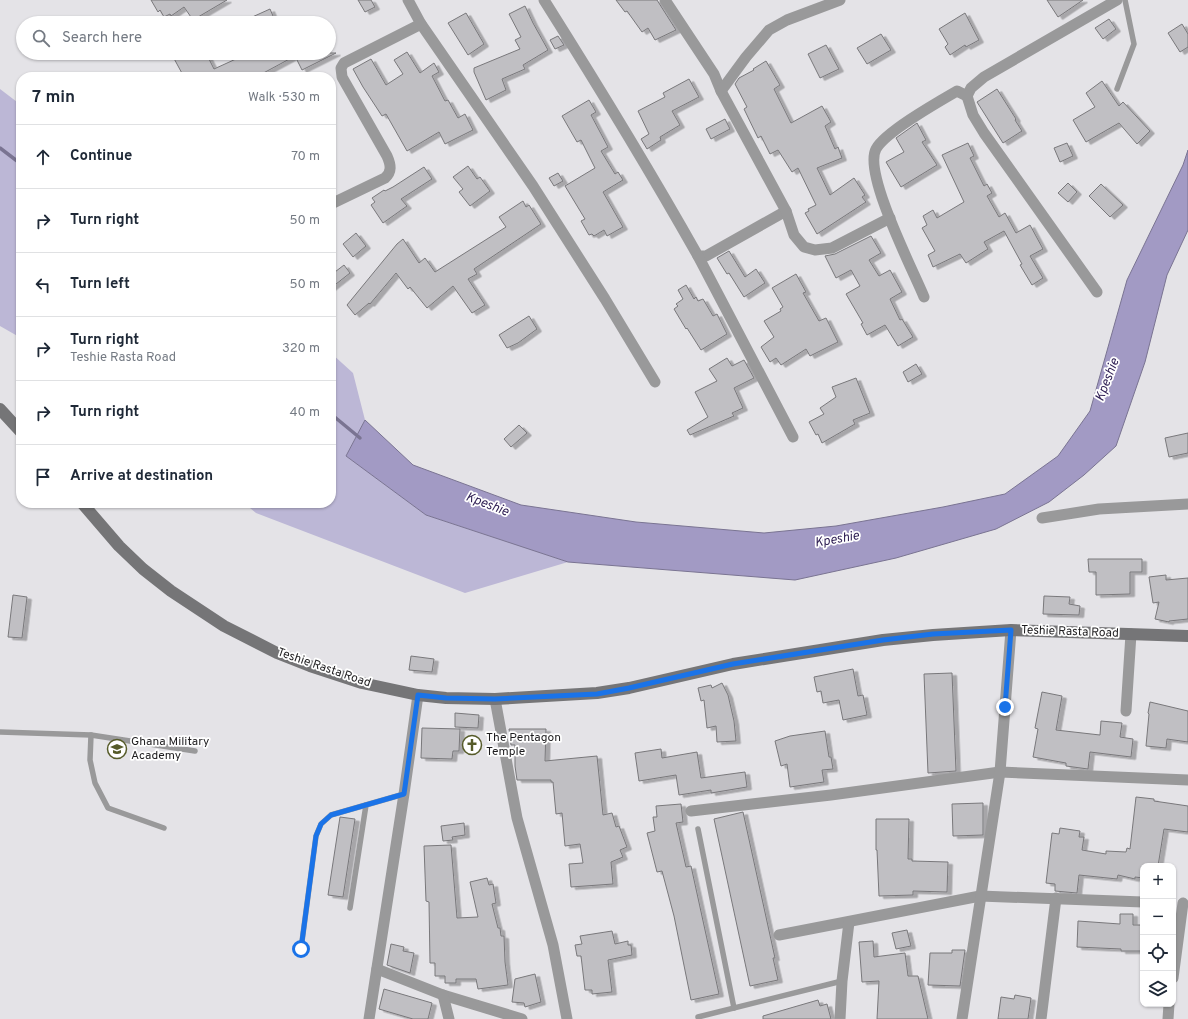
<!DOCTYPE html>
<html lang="en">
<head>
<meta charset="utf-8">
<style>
  :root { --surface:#fff; --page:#f6f6f7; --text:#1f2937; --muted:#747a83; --line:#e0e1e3 }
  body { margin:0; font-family:Overpass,sans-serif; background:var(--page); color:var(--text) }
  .controls { position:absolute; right:12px; bottom:12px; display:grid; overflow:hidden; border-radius:8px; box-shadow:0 1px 3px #0004 }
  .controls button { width:36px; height:36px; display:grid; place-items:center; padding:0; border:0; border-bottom:1px solid var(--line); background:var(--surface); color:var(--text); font:20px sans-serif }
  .stop { position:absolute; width:12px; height:12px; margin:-9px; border:3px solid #1a73e8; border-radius:50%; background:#fff }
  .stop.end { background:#1a73e8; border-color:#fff; box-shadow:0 1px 4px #0008 }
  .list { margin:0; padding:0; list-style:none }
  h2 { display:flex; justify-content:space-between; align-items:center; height:52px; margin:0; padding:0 16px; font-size:17px }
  h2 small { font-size:13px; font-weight:400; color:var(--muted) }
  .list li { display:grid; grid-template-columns:26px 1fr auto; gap:12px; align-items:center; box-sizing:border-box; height:64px; padding:0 16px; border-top:1px solid var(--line) }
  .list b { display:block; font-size:15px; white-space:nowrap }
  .list p { margin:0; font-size:13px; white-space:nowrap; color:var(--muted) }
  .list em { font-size:13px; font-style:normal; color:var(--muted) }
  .icon { flex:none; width:22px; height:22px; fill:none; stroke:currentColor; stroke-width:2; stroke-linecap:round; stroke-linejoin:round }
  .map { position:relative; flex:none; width:1188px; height:1019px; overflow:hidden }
  .search { position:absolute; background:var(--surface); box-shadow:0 1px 3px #0004; left:16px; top:16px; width:320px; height:44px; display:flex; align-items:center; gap:10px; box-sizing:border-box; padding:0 14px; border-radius:22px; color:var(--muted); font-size:15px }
  .panel { position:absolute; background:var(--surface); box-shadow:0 1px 3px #0004; left:16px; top:72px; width:320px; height:436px; border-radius:16px }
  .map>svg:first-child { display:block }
  .green { fill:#bcb7d6 }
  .water { fill:#a29ac4; stroke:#7a7492 }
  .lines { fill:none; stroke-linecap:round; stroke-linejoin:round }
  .stream { stroke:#7a7492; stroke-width:3.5 }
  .building { fill:#c0bfc3; stroke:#79787b; filter:url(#shadow) }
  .lane { stroke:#99999a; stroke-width:5.5 }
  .street { stroke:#99999a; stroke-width:11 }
  .secondary { stroke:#757577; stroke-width:12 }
  .route { stroke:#1a73e8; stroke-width:5 }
  .labels { text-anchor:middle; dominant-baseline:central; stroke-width:3.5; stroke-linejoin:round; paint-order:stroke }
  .street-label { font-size:12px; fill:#1d1c1e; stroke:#fff }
  .poi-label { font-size:12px; fill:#1d1c1e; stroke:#fff; text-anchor:start }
  .water-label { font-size:13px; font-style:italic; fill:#2d1d52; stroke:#fff }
</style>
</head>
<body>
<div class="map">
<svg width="1188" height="1019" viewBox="0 0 1188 1019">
  <defs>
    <filter id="shadow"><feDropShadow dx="4.5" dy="2.5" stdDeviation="0" flood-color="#0004"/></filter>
  </defs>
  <rect width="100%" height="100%" fill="#e4e3e7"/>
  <!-- green -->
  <g class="green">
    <path d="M0 89 21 105V338L0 326Z"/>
    <path d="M331 353 353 373 365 420 346 456 426 515 568 562 465 593 256 513 244 503H331Z"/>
  </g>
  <!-- water -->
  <path class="water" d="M1188 150V230L1167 275 1145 362 1116 446 1084 475 1049 502 996 529 896 558 795 580 568 562 426 515 346 456 365 420 413 465 521 505 636 522 764 533 836 526 943 507 1005 494 1058 456 1090 411 1127 280 1183 165Z"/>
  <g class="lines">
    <!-- stream -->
    <g class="stream">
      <path d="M0 148 21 164"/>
      <path d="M331 414 360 438"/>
    </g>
  </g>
  <!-- building -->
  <g class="building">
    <path d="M151 0H227L193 20 184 7 171 16 170 14 164 17 160 10 158 12Z"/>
    <path d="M358 0H371L375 7 365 12Z"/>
    <path d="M616 0H657L676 30 655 40 648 28 642 32 627 11 625 12Z"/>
    <path d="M1047 0H1083L1058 17Z"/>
    <path d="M525 6 533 23 548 50 523 65 525 69 502 79 506 90 486 100 474 72V68L520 49 515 40 521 37 509 14Z"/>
    <path d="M270 9 276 23H239Z"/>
    <path d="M466 13 484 44 468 55 448 23Z"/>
    <path d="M965 13 979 40 966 47 965 45 950 55 945 47 948 44 939 29Z"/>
    <path d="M1109 19 1116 29 1103 39 1095 28Z"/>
    <path d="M1182 24 1188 34V47L1180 52 1168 33Z"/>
    <path d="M881 34 891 50 867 64 857 48Z"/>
    <path d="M558 36 564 45 555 49 550 40Z"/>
    <path d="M826 45 839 69 820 78 808 54Z"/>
    <path d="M407 52 420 73 434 63 439 72 432 76 445 101 448 100 458 118 465 114 473 130 445 144 439 132 407 151 386 114 382 116 363 87 353 69 371 59 386 85 403 74 394 60Z"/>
    <path d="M171 53H206L214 69 249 53H336L302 70 295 56 256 77H184Z"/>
    <path d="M766 61 780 85 774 89 791 123 822 106 831 122 825 126 835 149 838 147 842 158 817 168 830 195 854 178 865 195 862 197 866 202 817 234 805 213 809 211 808 209 816 205 798 168 792 172 778 150 770 154 761 136 758 138 744 109 747 107 735 84 739 78 754 70 753 69Z"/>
    <path d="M689 79 699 97 672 111 680 125 660 137 661 140 647 149 641 139 649 134 638 111 665 97 663 93Z"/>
    <path d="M1102 81 1119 106 1123 102 1150 131 1137 144 1119 123 1086 142 1073 120 1095 107 1086 93Z"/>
    <path d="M997 89 1016 119 1015 120 1022 131 1003 143 977 102Z"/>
    <path d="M589 100 596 112 591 115 608 147 601 151 615 174 618 172 623 180 603 192 623 227 607 236 604 230 594 236 592 234 589 235 581 221 585 219 565 186 595 168 581 140 577 142 562 116Z"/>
    <path d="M725 119 730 129 711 139 706 129Z"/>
    <path d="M917 123 926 140 922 142 937 165 901 187 886 162 904 152 896 138Z"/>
    <path d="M968 143 974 156 970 158 984 186 987 184 992 193 987 196 999 217 1005 213 1016 233 1030 225 1043 249 1030 256 1043 278 1032 285 1020 265 1022 264 1004 231 984 242 988 249 966 263 960 254 933 267 928 255 935 251 922 228 927 225 923 216 933 210 937 218 964 202 942 155Z"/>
    <path d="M1067 143 1073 156 1060 162 1054 148Z"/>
    <path d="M468 166 477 179 480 177 490 191 470 206 459 192 463 189 453 177Z"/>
    <path d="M424 167 432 179 401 199 407 206 383 223 371 205 375 202 372 198 384 190 385 191 393 187Z"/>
    <path d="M558 173 563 181 554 186 549 178Z"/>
    <path d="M1068 183 1077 192 1068 202 1058 193Z"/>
    <path d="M1101 184 1123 205 1110 217 1089 196Z"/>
    <path d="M523 201 526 207 529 205 541 224 474 269 477 274 468 279 485 305 472 313 453 286 427 308 410 287 408 289 396 273 370 304 369 303 355 315 347 305 397 244 403 239 419 263 425 258 435 272 506 227 499 217Z"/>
    <path d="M356 233 366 246 353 257 343 244Z"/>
    <path d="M871 236 881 253 869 260 879 276 890 270 902 292 890 299 900 320 902 319 913 337 898 346 885 325 867 335 861 324 863 323 846 294 860 286 851 270 836 278 825 256 835 254Z"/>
    <path d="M729 251 745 277 756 269 765 283 744 297 729 273 727 274 717 258Z"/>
    <path d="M344 265 350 273 331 288V275Z"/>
    <path d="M796 274 806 292 803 293 819 321 826 318 838 342 810 356 806 349 781 365 776 358 770 362 761 347 774 337 764 321 781 311 780 309 783 307 772 288Z"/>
    <path d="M686 285 694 299 696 297 698 301 703 299 713 316 717 314 727 334 701 350 687 328 686 329 674 309 678 306 676 304 683 299 678 290Z"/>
    <path d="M529 316 537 329 518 343 507 348 499 335Z"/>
    <path d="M727 358 732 366 744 360 754 378 734 388 743 408 732 413 734 416 690 435 687 430 708 417 695 392 717 381 709 369Z"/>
    <path d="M916 364 922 374 908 382 903 372Z"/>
    <path d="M856 378 870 413 853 420 855 424 822 443 818 434 816 435 809 422 824 414 820 408 836 397 832 387Z"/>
    <path d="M519 425 527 433 511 447 504 439Z"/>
    <path d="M1188 433V453L1169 457 1165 438Z"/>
    <path d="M1088 559H1142V572H1130V594L1096 595V572H1089Z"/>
    <path d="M1166 575V580L1188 578V619L1169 621V622L1155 619 1159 602 1153 603 1149 577Z"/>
    <path d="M13 595 27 597 22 638 8 637Z"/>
    <path d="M1044 596 1070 597 1069 604 1080 606 1079 615 1043 614Z"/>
    <path d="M411 656 434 659 432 672 409 670Z"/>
    <path d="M853 669 858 696 863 695 867 715 843 720 839 700 823 703 821 691 817 692 814 677Z"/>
    <path d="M952 673 956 771 928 773 924 674Z"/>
    <path d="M722 683 728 695 734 721 736 741 717 742 716 726 707 728 704 700 701 701 698 688 711 685 712 688Z"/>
    <path d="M1042 692 1062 696 1056 730 1100 735 1101 721 1122 723 1120 737 1133 739 1131 757 1090 752 1088 769 1066 766V763L1033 757 1038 729 1035 728Z"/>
    <path d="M1150 702 1188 711V742L1167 739 1166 748 1146 746 1149 714 1148 713Z"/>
    <path d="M455 713 479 715 478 728 455 727Z"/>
    <path d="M422 728 460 729 459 751H453L452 759 421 758Z"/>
    <path d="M509 729H546L545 761 597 756 603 815 612 813 616 827 619 826 627 847 620 850 623 857 611 862 613 884 571 887 569 864 583 863 580 844 565 846 562 813 556 814 553 782H551V780H517L515 766V745H511Z"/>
    <path d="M825 731 829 757H831L833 769 822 770 824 782 790 787 787 764 781 766 775 741 790 736Z"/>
    <path d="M661 749 662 758 697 752 701 778 745 772 747 787 711 793V790L679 795 676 775 639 781 635 753Z"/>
    <path d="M1136 797 1154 799V801L1188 806V832L1164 829 1158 866H1143V878L1135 877V879L1118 875 1117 879 1079 875 1077 893 1055 891V884L1046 883 1052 833 1059 834 1060 828 1080 831 1079 837H1084L1082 850 1106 854V851L1126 852 1127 848 1130 849Z"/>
    <path d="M983 803V835L953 836 952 804Z"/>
    <path d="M681 804 683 822 676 823 686 867 691 866 719 994 691 1000 674 916 662 871 657 872 647 833 655 831 653 817H657L656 806Z"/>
    <path d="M743 812 775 958H773L778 980 750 986 714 819Z"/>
    <path d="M340 817 355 819 343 897 328 895Z"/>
    <path d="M876 819H909L908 859H912V861L948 862 947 892 913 891V895L879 896 877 850H876Z"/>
    <path d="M464 823 465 835 452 837 453 840 443 841 441 826Z"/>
    <path d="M451 845 457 918 478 917 470 882 487 878 489 885 493 884 496 903 492 904 498 928H500L501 936H504L505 962 508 985 478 989 476 979H456V983H445V976H435V963H430L429 902 426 901 424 846Z"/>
    <path d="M1120 914H1133V925H1143V951H1121V949L1077 947 1078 921 1120 924Z"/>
    <path d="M907 930 911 946 896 949 892 933Z"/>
    <path d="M612 931 615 944 628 941V945H631L632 955 608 960 612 992 592 994V990H585L581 956H577L575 945 582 944 580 936Z"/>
    <path d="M873 941 874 957 905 953 908 976H918L928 1019H877L879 981 862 982 859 942Z"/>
    <path d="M391 944 404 947 403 951 414 953 410 973 387 965Z"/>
    <path d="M952 950H965L960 986 928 985 930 953H952Z"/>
    <path d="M535 974 541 1002 525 1007 524 1003 512 1002 515 979Z"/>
    <path d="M384 989 432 1003 428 1019H413L379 1009Z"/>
    <path d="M1015 995 1031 998 1028 1019H998L1001 997 1014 999Z"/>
    <path d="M818 1000 820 1006 827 1004 831 1019H763V1016Z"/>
  </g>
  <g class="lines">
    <!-- lane -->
    <g class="lane">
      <path d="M1117 89 1134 44 1125 0"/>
      <path d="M0 732 91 735 195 751"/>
      <path d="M91 735 90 760 95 783 108 808 164 828"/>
      <path d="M698 829 734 1008"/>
      <path d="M350 908 366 805"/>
      <path d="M301 949 316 836 321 824 331 815 404 794"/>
      <path d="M698 1017 842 981"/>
    </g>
    <!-- street -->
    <g class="street">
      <path d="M408 0 421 24 533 186 605 299 655 382"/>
      <path d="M544 0C597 84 649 169 698 256H706L786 211"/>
      <path d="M665 0 714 74 721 91 786 211 794 235 804 247 815 250 832 248 890 218"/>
      <path d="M721 91 746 57 769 30 787 20 840 0"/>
      <path d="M331 204 385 178C392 172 391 165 387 156L342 77 341 68 344 63 421 24"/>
      <path d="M698 256 793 437"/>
      <path d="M1097 292 984 133 973 115 967 96 971 88 984 77 1117 0"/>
      <path d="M924 297C913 270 863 173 876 149 885 132 938 102 957 91L967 96"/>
      <path d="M1042 518 1099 509 1188 504"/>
      <path d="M495 699 517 818 553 945 567 1019"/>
      <path d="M1126 711 1131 634"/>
      <path d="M691 811 831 795 1000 772 1188 780"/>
      <path d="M779 935 980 896 1143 902"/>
      <path d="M377 969 443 995 522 1019"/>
      <path d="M1173 978 1183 903"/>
      <path d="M443 995 449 1019"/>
      <path d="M369 1019 404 794 418 695"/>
      <path d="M840 1019 842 981 849 922"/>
      <path d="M962 1019 1000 772 1011 630"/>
      <path d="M1041 1019 1056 898"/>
      <path d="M1168 1019 1169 1004"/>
    </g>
    <!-- secondary -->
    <g class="secondary">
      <path d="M0 409 21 432"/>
      <path d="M82 503 119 546 143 569 171 591 224 626 277 653 310 666 362 683 418 695 446 698 495 699 597 693 629 688 733 664 883 640 933 635 1011 630 1188 636"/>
    </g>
  </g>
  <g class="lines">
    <!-- route -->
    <path class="route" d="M301 949 316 836 321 824 331 815 404 794 418 695 446 698 495 699 597 694 629 688 733 664 883 640 933 634 1011 630 1005 707"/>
  </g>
  <!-- icons -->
  <defs>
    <g id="church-ring" transform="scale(1)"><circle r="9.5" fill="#fff" stroke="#565b29" stroke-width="1.5"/><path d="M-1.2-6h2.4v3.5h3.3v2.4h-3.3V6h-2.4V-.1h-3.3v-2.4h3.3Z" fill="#565b29"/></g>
    <g id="school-ring" transform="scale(1)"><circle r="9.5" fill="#fff" stroke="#565b29" stroke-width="1.5"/><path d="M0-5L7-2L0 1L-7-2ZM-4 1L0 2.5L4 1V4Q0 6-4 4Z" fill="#565b29"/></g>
  </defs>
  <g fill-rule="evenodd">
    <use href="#church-ring" x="472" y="745"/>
    <use href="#school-ring" x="117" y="749"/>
  </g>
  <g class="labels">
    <!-- street labels -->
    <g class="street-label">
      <text transform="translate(1070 632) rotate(2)">Teshie Rasta Road</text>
      <text transform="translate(324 668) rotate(19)">Teshie Rasta Road</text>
    </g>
    <!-- poi labels -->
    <g class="poi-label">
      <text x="486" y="738">The Pentagon<tspan x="486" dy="14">Temple</tspan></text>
      <text x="131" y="742">Ghana Military<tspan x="131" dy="14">Academy</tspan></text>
    </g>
    <!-- water labels -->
    <g class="water-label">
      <text transform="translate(1108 380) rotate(-69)">Kpeshie</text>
      <text transform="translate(487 505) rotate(21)">Kpeshie</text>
      <text transform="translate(837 540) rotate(-10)">Kpeshie</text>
    </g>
  </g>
</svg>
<div class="controls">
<button>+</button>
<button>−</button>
<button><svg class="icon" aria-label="locate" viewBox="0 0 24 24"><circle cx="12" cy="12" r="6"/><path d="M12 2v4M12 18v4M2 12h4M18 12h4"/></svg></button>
<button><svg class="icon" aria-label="layers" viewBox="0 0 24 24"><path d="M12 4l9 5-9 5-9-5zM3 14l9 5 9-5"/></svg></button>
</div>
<div class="stop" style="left:301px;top:949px"></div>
<div class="stop end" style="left:1005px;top:707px"></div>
<div class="search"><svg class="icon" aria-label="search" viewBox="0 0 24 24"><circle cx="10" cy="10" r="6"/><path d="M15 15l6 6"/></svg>Search here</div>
<section class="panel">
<h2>7 min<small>Walk · 530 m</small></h2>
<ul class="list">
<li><svg class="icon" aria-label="ahead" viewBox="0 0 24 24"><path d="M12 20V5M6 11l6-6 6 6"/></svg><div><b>Continue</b></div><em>70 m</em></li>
<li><svg class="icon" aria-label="right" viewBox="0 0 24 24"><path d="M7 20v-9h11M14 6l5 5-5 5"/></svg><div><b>Turn right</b></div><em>50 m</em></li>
<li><svg class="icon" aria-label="left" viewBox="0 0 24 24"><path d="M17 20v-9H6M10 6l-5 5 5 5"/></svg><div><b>Turn left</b></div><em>50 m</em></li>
<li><svg class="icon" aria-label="right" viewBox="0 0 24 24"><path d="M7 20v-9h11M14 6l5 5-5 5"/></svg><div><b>Turn right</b><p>Teshie Rasta Road</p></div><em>320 m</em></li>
<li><svg class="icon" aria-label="right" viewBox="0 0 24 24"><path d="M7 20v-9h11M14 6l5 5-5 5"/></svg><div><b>Turn right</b></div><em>40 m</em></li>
<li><svg class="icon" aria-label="arrive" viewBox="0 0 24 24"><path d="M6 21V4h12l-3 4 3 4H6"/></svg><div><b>Arrive at destination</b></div></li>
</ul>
</section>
</div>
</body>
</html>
